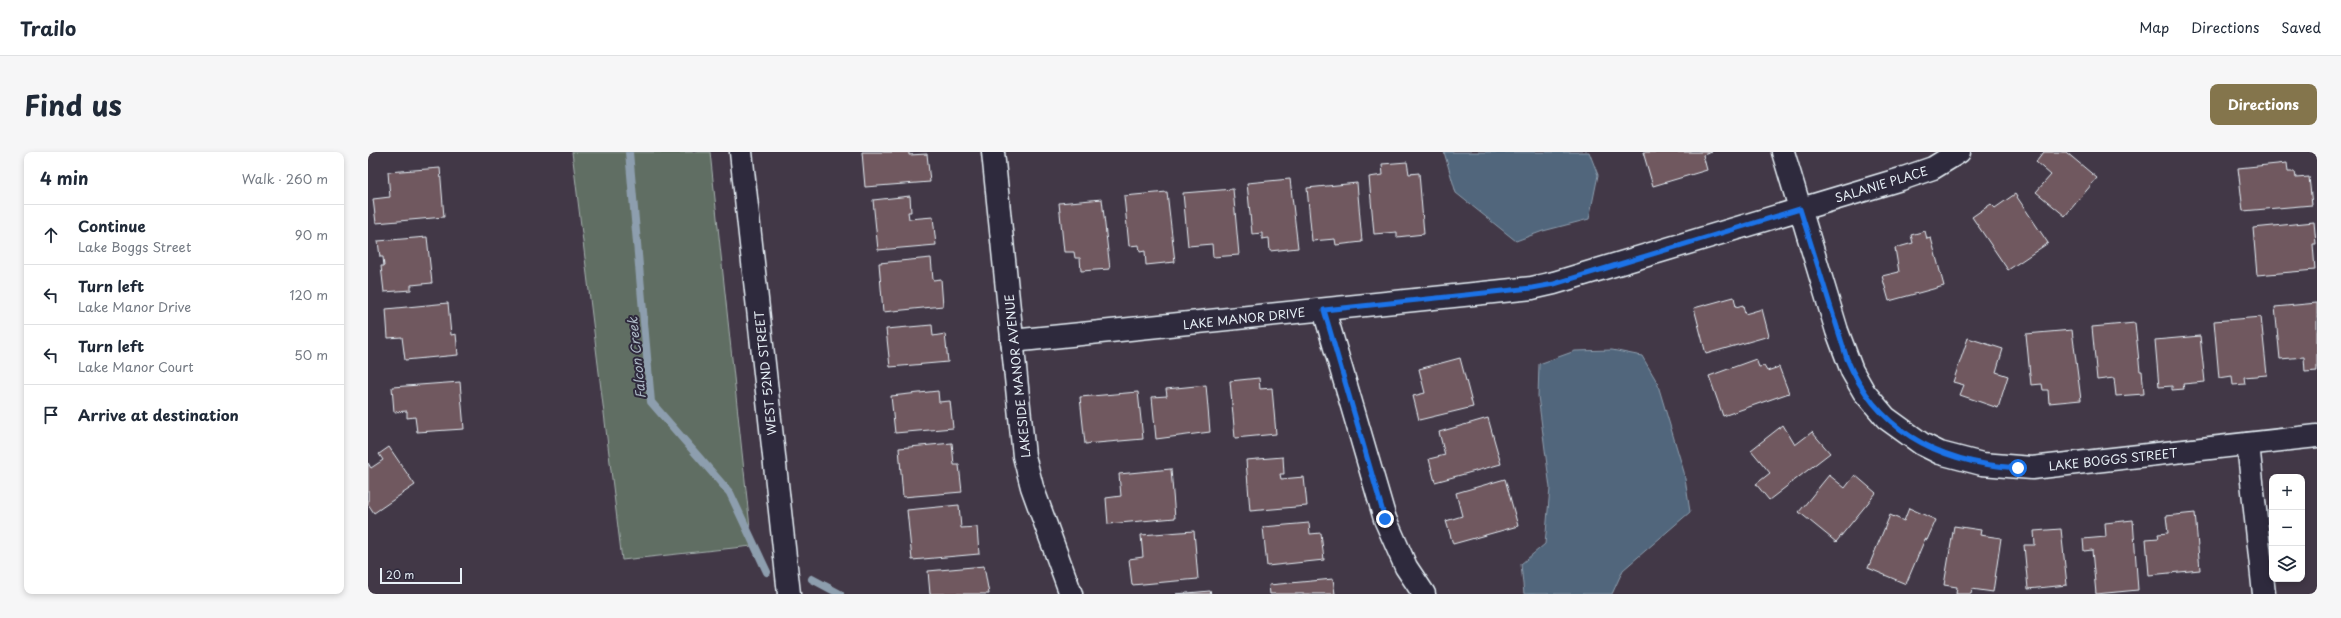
<!DOCTYPE html>
<html lang="en">
<head>
<meta charset="utf-8">
<style>
  :root { --surface:#fff; --page:#f6f6f7; --text:#1f2937; --muted:#747a83; --line:#e0e1e3; --accent:#84754c }
  body { margin:0; font-family:"Playpen Sans",sans-serif; background:var(--page); color:var(--text) }
  .controls { position:absolute; right:12px; bottom:12px; display:grid; overflow:hidden; border-radius:8px; box-shadow:0 2px 6px #0003 }
  .controls button { width:36px; height:36px; display:grid; place-items:center; padding:0; border:0; border-bottom:1px solid var(--line); background:var(--surface); color:var(--text); font:20px sans-serif }
  .scale { position:absolute; left:12px; bottom:10px; width:82px; box-sizing:border-box; padding-left:4px; border:2px solid #e8f1f8; border-top:0; font-size:11px; line-height:14px; white-space:nowrap; color:#e8f1f8; -webkit-text-stroke:3px #2f2a3d; paint-order:stroke }
  .stop { position:absolute; width:12px; height:12px; margin:-9px; border:3px solid #1a73e8; border-radius:50%; background:#fff }
  .stop.end { background:#1a73e8; border-color:#fff; box-shadow:0 1px 4px #0008 }
  .list { margin:0; padding:0; list-style:none }
  h2 { display:flex; justify-content:space-between; align-items:center; height:52px; margin:0; padding:0 16px; font-size:17px }
  h2 small { font-size:13px; font-weight:400; color:var(--muted) }
  .list li { display:grid; grid-template-columns:26px 1fr auto; gap:12px; align-items:center; box-sizing:border-box; height:60px; padding:0 16px; border-top:1px solid var(--line) }
  .list b { display:block; font-size:15px; white-space:nowrap }
  .list p { margin:0; font-size:13px; white-space:nowrap; color:var(--muted) }
  .list em { font-size:13px; font-style:normal; color:var(--muted) }
  .icon { flex:none; width:22px; height:22px; fill:none; stroke:currentColor; stroke-width:2; stroke-linecap:round; stroke-linejoin:round }
  .map { position:relative; flex:none; width:1949px; height:442px; overflow:hidden; border-radius:8px }
  header { display:flex; align-items:center; gap:24px; box-sizing:border-box; height:56px; padding:0 20px; background:var(--surface); border-bottom:1px solid var(--line) }
  header strong { font-size:19px }
  nav { display:flex; gap:22px; margin-inline-start:auto; font-size:14px }
  .intro { display:flex; align-items:center; justify-content:space-between; box-sizing:border-box; height:96px; padding:0 24px }
  h1 { margin:0; font-size:28px }
  .button { padding:10px 18px; border-radius:8px; background:var(--accent); color:#fff; font-size:14px; font-weight:700 }
  main { display:flex; gap:24px; padding:0 24px }
  aside { flex:1; background:var(--surface); border-radius:8px; box-shadow:0 2px 6px #0003 }
  .map>svg:first-child { display:block }
  .green { fill:#616e63; stroke:#a4b0ae }
  .water { fill:#51667c; stroke:#8d9eae }
  .lines { fill:none; stroke-linecap:round; stroke-linejoin:round }
  .stream { stroke:#8d9eae; stroke-width:8 }
  .building { fill:#6f585f; stroke:#e8f1f8 }
  .street-casing { stroke:#e8f1f8; stroke-width:25 }
  .secondary-casing { stroke:#e8f1f8; stroke-width:25 }
  .street { stroke:#2f2a3d; stroke-width:22 }
  .secondary { stroke:#2f2a3d; stroke-width:22 }
  .route { stroke:#1a73e8; stroke-width:5 }
  .labels { text-anchor:middle; dominant-baseline:central; stroke-width:4; stroke-linejoin:round; paint-order:stroke }
  .street-label { font-size:12px; fill:#e8f1f8; stroke:#2f2a3d }
  .water-label { font-size:13px; font-style:italic; fill:#acb9c6; stroke:#2f2a3d }
</style>
</head>
<body>
<header>
<strong>Trailo</strong>
<nav><a>Map</a><a>Directions</a><a>Saved</a></nav>
</header>
<div class="intro"><h1>Find us</h1><a class="button">Directions</a></div>
<main>
<aside>
<h2>4 min<small>Walk · 260 m</small></h2>
<ul class="list">
<li><svg class="icon" aria-label="ahead" viewBox="0 0 24 24"><path d="M12 20V5M6 11l6-6 6 6"/></svg><div><b>Continue</b><p>Lake Boggs Street</p></div><em>90 m</em></li>
<li><svg class="icon" aria-label="left" viewBox="0 0 24 24"><path d="M17 20v-9H6M10 6l-5 5 5 5"/></svg><div><b>Turn left</b><p>Lake Manor Drive</p></div><em>120 m</em></li>
<li><svg class="icon" aria-label="left" viewBox="0 0 24 24"><path d="M17 20v-9H6M10 6l-5 5 5 5"/></svg><div><b>Turn left</b><p>Lake Manor Court</p></div><em>50 m</em></li>
<li><svg class="icon" aria-label="arrive" viewBox="0 0 24 24"><path d="M6 21V4h12l-3 4 3 4H6"/></svg><div><b>Arrive at destination</b></div></li>
</ul>
</aside>
<div class="map">
<svg width="1949" height="442" viewBox="0 0 1949 442">
  <rect width="100%" height="100%" fill="#423847"/>
  <filter id="ink" filterUnits="userSpaceOnUse"><feTurbulence type="fractalNoise" baseFrequency=".025" numOctaves="2"/><feDisplacementMap in="SourceGraphic" scale="8" xChannelSelector="R" yChannelSelector="G"/><feConvolveMatrix kernelMatrix="1 2 1 2 8 2 1 2 1" color-interpolation-filters="sRGB"/></filter>
  <g filter="url(#ink)">
    <!-- green -->
    <path class="green" d="M204 0H342L384 394 254 408Z"/>
    <!-- water -->
    <g class="water">
      <path d="M1076 0H1221L1230 23 1221 67 1175 79 1148 89 1088 41Z"/>
      <path d="M1244 198 1274 204 1289 230 1316 320 1322 360 1255 418 1244 442H1156L1153 412 1177 392 1182 336 1170 244 1171 212 1207 199Z"/>
    </g>
    <g class="lines">
      <!-- stream -->
      <g class="stream">
        <path d="M261 0 283 250 362 341 399 420"/>
        <path d="M444 427 472 442"/>
      </g>
    </g>
    <!-- building -->
    <g class="building">
      <path d="M494 0H541V3L559 2 562 30 497 35Z"/>
      <path d="M1275 0H1344L1335 3 1339 18 1285 34Z"/>
      <path d="M1676 0H1698L1729 26 1697 64 1668 40 1683 23 1668 10Z"/>
      <path d="M1039 10 1041 22 1051 21 1056 82 1029 85V80L1006 82 1001 25 1015 23 1014 12Z"/>
      <path d="M1919 11 1920 20H1927L1928 26 1941 25 1944 53 1875 59 1870 16Z"/>
      <path d="M72 16 76 65 8 71 5 47 22 45 20 20Z"/>
      <path d="M922 27 930 96 902 99 901 86 894 87V81L884 82 879 31Z"/>
      <path d="M989 31 994 90 968 93 967 87 944 89 939 36Z"/>
      <path d="M865 37 871 103 845 105 844 92 820 94 815 41Z"/>
      <path d="M799 40 807 110 778 113 777 99 772 100 771 93 761 94 756 44Z"/>
      <path d="M1647 42 1680 91 1640 118 1604 65 1623 52 1627 56Z"/>
      <path d="M542 44 543 60H540L541 67 565 65 568 93 510 98 505 48Z"/>
      <path d="M734 47 742 117 713 119 712 106H707L706 100H696L691 51Z"/>
      <path d="M1946 70 1948 92H1945L1947 118 1889 123 1885 76Z"/>
      <path d="M1557 79 1559 87 1563 86 1576 134 1521 149 1514 124 1531 120 1527 96 1545 91 1543 83Z"/>
      <path d="M59 85 64 131 43 133V138L16 140 13 114H16L15 105H12L10 89Z"/>
      <path d="M563 106 565 128 573 127 575 154 515 160 511 111Z"/>
      <path d="M1366 145 1368 155 1375 153 1377 162 1394 157 1401 184 1338 202 1326 156Z"/>
      <path d="M80 151 83 183 88 182 90 203 37 208 34 185 20 186 18 157Z"/>
      <path d="M1949 151V219L1937 220 1936 205 1912 207 1907 155Z"/>
      <path d="M1893 165 1899 223 1876 225 1877 232 1865 233 1864 224 1851 226 1846 169Z"/>
      <path d="M1767 171 1772 219H1774L1776 242 1748 244 1746 226 1729 228 1724 175Z"/>
      <path d="M564 173 565 184 577 182 580 210 522 215 518 177Z"/>
      <path d="M1704 178 1713 248 1681 251 1680 238H1675L1674 232 1663 233 1658 182Z"/>
      <path d="M1832 184 1837 230 1815 232 1816 237 1804 238V234L1791 235 1787 188Z"/>
      <path d="M1600 186 1635 197 1628 220 1640 224 1630 256 1592 243 1596 233 1585 230Z"/>
      <path d="M1092 206 1105 255 1051 268 1045 244 1057 241 1051 217Z"/>
      <path d="M1388 207 1391 215 1396 214 1399 219 1411 215 1421 241 1355 264 1341 224Z"/>
      <path d="M891 226 892 237 904 236 908 282 867 286 862 229Z"/>
      <path d="M92 230 96 277 49 280 47 265 39 266V259L26 260 24 235Z"/>
      <path d="M838 233 842 280 788 287 784 245 799 244 798 237Z"/>
      <path d="M570 239 571 250 582 249 585 276 527 281 523 244Z"/>
      <path d="M770 240 775 287 717 292 712 245Z"/>
      <path d="M1120 266 1133 312 1067 330 1061 307 1077 303 1071 280Z"/>
      <path d="M1415 273 1427 293 1444 280 1462 301 1401 348 1388 332 1402 321 1383 298Z"/>
      <path d="M584 291 586 313H591L594 340 535 345 531 296Z"/>
      <path d="M21 295 47 333 6 361 0 352V311L3 316 15 308 11 302Z"/>
      <path d="M915 305 916 322H912L913 327 936 325 939 354 882 359 878 308Z"/>
      <path d="M803 317 807 366 740 372 738 346 753 344 751 322Z"/>
      <path d="M1461 323 1477 336 1487 323 1508 341 1468 390 1431 360Z"/>
      <path d="M1137 327 1150 374 1085 392 1078 369 1094 364 1088 341Z"/>
      <path d="M591 353 593 376 609 375 611 402 544 408 539 358Z"/>
      <path d="M1541 356 1568 368 1559 388 1557 387 1538 432 1500 416 1522 363 1536 369Z"/>
      <path d="M1827 361 1832 418 1781 423 1778 387 1791 386 1790 382 1800 381 1798 364Z"/>
      <path d="M1765 368 1770 438 1728 442 1724 398 1716 399 1715 387 1738 385 1737 371Z"/>
      <path d="M941 371 942 382 953 381 956 408 899 414 895 375Z"/>
      <path d="M1586 374 1613 378 1612 383 1633 386 1625 440 1604 437 1603 442H1588L1589 435 1576 433Z"/>
      <path d="M1693 377 1699 433 1660 437 1656 393H1667L1666 379Z"/>
      <path d="M826 379 830 427 764 433 761 407 775 405 773 383Z"/>
      <path d="M616 414 621 442H562L560 419Z"/>
      <path d="M965 427 967 442H902L901 433Z"/>
      <path d="M842 439 843 442H808Z"/>
    </g>
    <g class="lines">
      <!-- street casing -->
      <g class="street-casing">
        <g id="street">
          <path d="M625 0 656 304 664 335 703 442"/>
          <path d="M1415 0 1469 179 1484 219 1496 240 1518 266 1554 292 1572 301 1614 312 1664 316 1949 284"/>
          <path d="M956 158 1017 367 1038 415 1056 442"/>
          <path d="M644 189 1164 136 1186 131 1533 27 1565 16 1591 0"/>
          <path d="M1880 292 1896 442"/>
        </g>
      </g>
      <!-- secondary casing -->
      <g class="secondary-casing">
        <path id="secondary" d="M373 0 421 442"/>
      </g>
      <!-- street -->
      <use href="#street" class="street"/>
      <!-- secondary -->
      <use href="#secondary" class="secondary"/>
    </g>
  </g>
  <g class="lines" filter="url(#ink)">
    <!-- route -->
    <path class="route" d="M1017 367 956 158 1164 136 1186 132 1432 57 1479 207C1510 281 1573 311 1650 316"/>
  </g>
  <g class="labels">
    <!-- street labels -->
    <g class="street-label">
      <text transform="translate(1513 32) rotate(-17)">SALANIE PLACE</text>
      <text transform="translate(876 166) rotate(-6)">LAKE MANOR DRIVE</text>
      <text transform="translate(397 221) rotate(-96)">WEST 52ND STREET</text>
      <text transform="translate(649 224) rotate(-96)">LAKESIDE MANOR AVENUE</text>
      <text transform="translate(1745 307) rotate(-6)">LAKE BOGGS STREET</text>
    </g>
    <!-- water labels -->
    <g class="water-label">
      <text transform="translate(268 206) rotate(-96)">Falcon Creek</text>
    </g>
  </g>
</svg>
<div class="controls">
<button>+</button>
<button>−</button>
<button><svg class="icon" aria-label="layers" viewBox="0 0 24 24"><path d="M12 4l9 5-9 5-9-5zM3 14l9 5 9-5"/></svg></button>
</div>
<div class="scale">20 m</div>
<div class="stop" style="left:1650px;top:316px"></div>
<div class="stop end" style="left:1017px;top:367px"></div>
</div>
</main>
</body>
</html>
